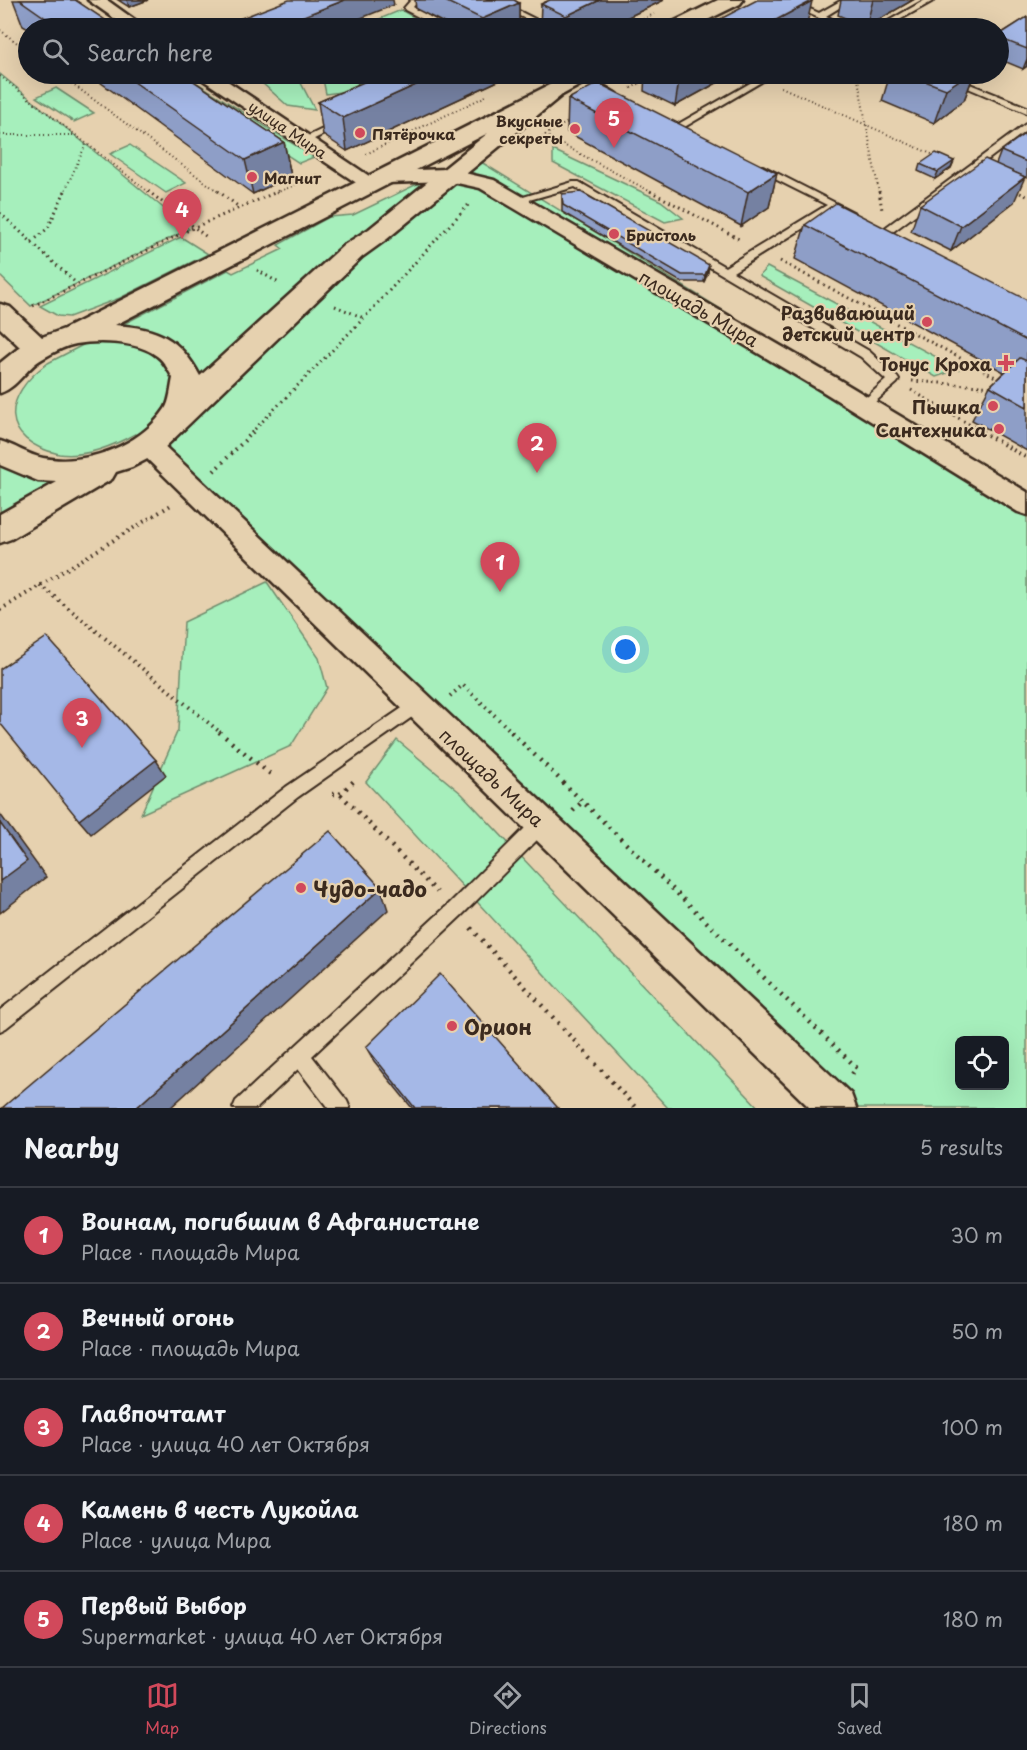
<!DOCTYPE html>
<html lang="en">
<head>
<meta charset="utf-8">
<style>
  :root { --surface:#171b24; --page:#20242c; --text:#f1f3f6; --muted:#9ea1a6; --line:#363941; --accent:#d1495b }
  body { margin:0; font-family:"Playpen Sans",sans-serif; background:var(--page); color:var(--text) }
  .controls { position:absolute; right:18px; bottom:18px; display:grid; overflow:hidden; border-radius:9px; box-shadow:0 6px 24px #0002 }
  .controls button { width:54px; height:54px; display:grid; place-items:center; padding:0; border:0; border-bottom:2px solid var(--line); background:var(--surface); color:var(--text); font:30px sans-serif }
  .you { position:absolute; left:626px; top:650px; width:21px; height:21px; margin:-15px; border:4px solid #fff; border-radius:50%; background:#1a73e8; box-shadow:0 0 0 9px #1a73e833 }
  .badge { display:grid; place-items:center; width:39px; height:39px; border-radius:50%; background:var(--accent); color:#fff; font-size:20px; font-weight:700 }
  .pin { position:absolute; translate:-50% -50px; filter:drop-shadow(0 2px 3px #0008) }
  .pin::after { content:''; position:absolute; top:32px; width:21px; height:18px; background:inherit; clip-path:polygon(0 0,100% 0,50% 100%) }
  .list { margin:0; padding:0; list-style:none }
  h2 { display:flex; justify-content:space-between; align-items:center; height:78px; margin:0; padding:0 24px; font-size:26px }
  h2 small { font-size:20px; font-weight:400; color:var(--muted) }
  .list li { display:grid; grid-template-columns:39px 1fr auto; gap:18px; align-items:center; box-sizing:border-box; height:96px; padding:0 24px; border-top:2px solid var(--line) }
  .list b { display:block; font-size:22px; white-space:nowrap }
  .list p { margin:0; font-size:20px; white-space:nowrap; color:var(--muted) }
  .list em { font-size:20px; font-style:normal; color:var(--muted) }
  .icon { flex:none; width:33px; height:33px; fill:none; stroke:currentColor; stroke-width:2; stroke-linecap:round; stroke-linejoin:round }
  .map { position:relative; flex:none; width:1027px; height:1108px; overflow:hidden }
  .search { position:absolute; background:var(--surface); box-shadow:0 6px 24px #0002; left:18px; right:18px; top:18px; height:66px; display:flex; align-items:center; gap:15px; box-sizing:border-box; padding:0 21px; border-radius:33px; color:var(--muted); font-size:22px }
  .sheet { height:558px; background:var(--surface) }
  nav { display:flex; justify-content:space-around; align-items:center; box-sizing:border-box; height:84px; border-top:2px solid var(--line); background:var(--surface); font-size:16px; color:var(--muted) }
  nav a { display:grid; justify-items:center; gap:3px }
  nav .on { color:var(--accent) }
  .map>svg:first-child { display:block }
  .green { fill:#a6efbc; stroke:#708c6d; stroke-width:1.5; fill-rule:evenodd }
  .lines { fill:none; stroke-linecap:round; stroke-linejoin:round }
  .service-casing { stroke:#3b2a1e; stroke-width:4 }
  .minor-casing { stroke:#3b2a1e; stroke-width:5 }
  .tertiary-casing { stroke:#3b2a1e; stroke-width:5 }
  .path-far3 { stroke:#3b2a1e; stroke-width:2; stroke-dasharray:1 3; stroke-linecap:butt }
  .path-far2 { stroke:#3b2a1e; stroke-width:3; stroke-dasharray:1.5 4; stroke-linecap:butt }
  .path-far1 { stroke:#3b2a1e; stroke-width:4; stroke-dasharray:1.5 4.5; stroke-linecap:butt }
  .path { stroke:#3b2a1e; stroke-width:4.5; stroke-dasharray:2 6; stroke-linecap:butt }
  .service { fill:#e6d1af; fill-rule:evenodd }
  .minor { fill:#e6d1af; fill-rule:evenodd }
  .tertiary { fill:#e6d1af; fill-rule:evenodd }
  .wall { fill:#8e9ec7; stroke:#3b2a1e; stroke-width:1.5 }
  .shaded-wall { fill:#7481a2; stroke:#3b2a1e; stroke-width:1.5 }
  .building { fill:#a5b8e7; stroke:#3b2a1e; stroke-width:1.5 }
  .poi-dot { fill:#d1495b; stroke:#e6d1af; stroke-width:2 }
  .labels { text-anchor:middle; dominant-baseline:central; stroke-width:4.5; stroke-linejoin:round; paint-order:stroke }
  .far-poi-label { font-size:15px; font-weight:bold; fill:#3b2a1e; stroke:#e6d1af; text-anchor:start }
  .far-street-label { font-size:15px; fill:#3b2a1e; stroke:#e6d1af }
  .street-label { font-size:18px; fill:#3b2a1e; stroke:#e6d1af }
  .poi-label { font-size:18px; font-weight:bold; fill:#3b2a1e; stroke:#e6d1af; text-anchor:end }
  .near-poi-label { font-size:21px; font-weight:bold; fill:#3b2a1e; stroke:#e6d1af; text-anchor:start }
</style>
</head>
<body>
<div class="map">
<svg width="1027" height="1108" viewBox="0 0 1027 1108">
  <rect width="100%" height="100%" fill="#e6d1af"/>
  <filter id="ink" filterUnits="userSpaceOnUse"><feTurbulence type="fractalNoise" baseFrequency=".0167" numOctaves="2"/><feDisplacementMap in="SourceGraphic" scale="12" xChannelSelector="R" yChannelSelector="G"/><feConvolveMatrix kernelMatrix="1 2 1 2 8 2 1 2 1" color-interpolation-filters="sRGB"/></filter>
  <g filter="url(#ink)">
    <!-- green -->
    <g class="green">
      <path d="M401 10 433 28H358Z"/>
      <path d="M0 74 189 229 31 306 0 276Z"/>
      <path d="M164 74H183L314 157 299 163Z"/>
      <path d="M316 74 301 83 315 110 288 106 253 75Z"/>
      <path d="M322 74H362V89L326 94Z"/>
      <path d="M56 88 94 113 74 122 36 97Z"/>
      <path d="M130 145 186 183 166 193 110 154Z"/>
      <path d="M553 150 661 201 683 218 665 222 553 163Z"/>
      <path d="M473 157 1027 497V1108H855L135 434C113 446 85 458 59 454 0 441 1 396 48 363L228 270 233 273 283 249 278 245 329 217 353 215ZM960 1040H1004V1086H960Z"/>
      <path d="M181 237 208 254 120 298 69 317 58 316 40 306Z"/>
      <path d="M767 267 959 369 936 377 759 276Z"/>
      <path d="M0 466 30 477 64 482 0 520Z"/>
      <path d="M267 582 319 658 327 688 291 746 141 814 178 730 184 622Z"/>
      <path d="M397 740 462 794 759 1108H668L366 782Z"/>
    </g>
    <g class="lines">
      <!-- service casing -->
      <g class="service-casing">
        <g id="service">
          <path d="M411 0H419L413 7 449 28H440L405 10 404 8Z"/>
          <path d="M487 0H497L553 28H544Z"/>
          <path d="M779 0H790L819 13 842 0H852L826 16 851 28H841Z"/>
          <path d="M925 0H935L885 28H876Z"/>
          <path d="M576 74H585L616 93 609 95Z"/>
          <path d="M766 74H775L681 129 673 127Z"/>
          <path d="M935 74H945L1027 107V113Z"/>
          <path d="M337 122 345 124 308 142 300 140Z"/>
          <path d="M1027 123V130L890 234H882V230Z"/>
          <path d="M757 166H763L855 213 850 216 834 209 733 272 869 351 897 377 899 380 897 383 868 408H860L858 405 886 380 861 357 575 187 515 204 510 201 573 182H579L725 267 827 205 757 170Z"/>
          <path d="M417 698 422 700 425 705 422 710 298 797 6 1028 0 1031V1010L286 787Z"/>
          <path d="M541 816 547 818 549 824 547 830 461 916 312 1056 347 1101 350 1108H328L298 1069 257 1108H233L236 1101 449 904 535 818Z"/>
        </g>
      </g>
      <!-- minor casing -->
      <g class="minor-casing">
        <g id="minor">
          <path d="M88 0H107L146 28H128Z"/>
          <path d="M198 74H217L381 184 378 188H364L200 78Z"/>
          <path d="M448 169 494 180 838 379 1027 492V515L1018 512 822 391 480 188 448 181 386 183 376 177 386 171Z"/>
          <path d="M148 436 157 439 851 1094 856 1108H810L139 451 136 445 139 439Z"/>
        </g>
      </g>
      <!-- tertiary casing -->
      <g class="tertiary-casing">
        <g id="tertiary">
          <path d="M718 0H743L740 4 691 28H666L669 24Z"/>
          <path d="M571 74H597L593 78 562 95 387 239 362 257 159 453 132 467 116 472 112 479 11 539 0 543V514L57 482 38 481 0 465V441C14 445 28 455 43 458 86 466 140 446 165 409 170 402 171 387 173 378 168 370 165 362 157 356 138 341 99 340 76 344 65 346 52 353 42 359 26 368 17 388 0 393V363L20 347 0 328V304L10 307 42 337 64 329ZM488 133 369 229 344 245 200 376C180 338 158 328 115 325Z"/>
        </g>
      </g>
      <!-- path-far3 -->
      <g class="path-far3">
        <path d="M625 28 654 14"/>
        <path d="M0 30 28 51"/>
        <path d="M59 74 220 193"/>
        <path d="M857 74 879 193"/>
        <path d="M0 76 150 193"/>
        <path d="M355 87 365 74"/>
        <path d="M781 87 936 156"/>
        <path d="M631 88 648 79"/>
        <path d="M0 135H74"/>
        <path d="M545 135 653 193"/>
        <path d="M538 139 571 120"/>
        <path d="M366 154 486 96"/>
        <path d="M1014 191 1019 193"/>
        <path d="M64 193 86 144"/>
        <path d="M276 193 318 175"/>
      </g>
      <!-- path-far2 -->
      <g class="path-far2">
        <path d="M148 191 208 238"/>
        <path d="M218 191 239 207"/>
        <path d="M650 191 739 239"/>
        <path d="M879 191 882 210"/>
        <path d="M1015 191 1027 196"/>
        <path d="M0 213 77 284"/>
        <path d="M32 242 48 228 65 191"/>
        <path d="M780 261 1001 380"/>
        <path d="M257 270 279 283"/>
        <path d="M33 306 193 228 279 191"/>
        <path d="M335 306 364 318"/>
        <path d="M912 381 994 387"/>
        <path d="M911 390 984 433"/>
        <path d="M251 433 364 318 470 203"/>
      </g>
      <!-- path-far1 -->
      <g class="path-far1">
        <path d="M982 432 1027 458"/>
        <path d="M214 471 253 432"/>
        <path d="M40 585 221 733"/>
        <path d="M0 610 171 505"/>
        <path d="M450 696 463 685 513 733"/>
      </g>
      <!-- path -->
      <g class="path">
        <path d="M219 732 274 777"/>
        <path d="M511 732 857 1068 852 1074"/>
        <path d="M333 794H340L437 892"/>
        <path d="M340 794 357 778"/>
        <path d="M573 811 583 801"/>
        <path d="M471 928 636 1108"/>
      </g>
      <!-- service -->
      <use href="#service" class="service"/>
      <!-- minor -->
      <use href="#minor" class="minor"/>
      <!-- tertiary -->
      <use href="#tertiary" class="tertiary"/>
    </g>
    <!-- wall -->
    <g class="wall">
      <path d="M13 0H75L117 28H28V29L23 26Z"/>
      <path d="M118 0H148L129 7Z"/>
      <path d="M415 0H514L519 3V26L514 28H454L416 9Z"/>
      <path d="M550 0H664L605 28H540L541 4Z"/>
      <path d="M841 0H913L866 27 838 15Z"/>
      <path d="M1027 17V66L1023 69 999 59V35Z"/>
      <path d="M89 74H183L284 142 291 176 253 194Z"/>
      <path d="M382 74H513L347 151 323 135 318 102Z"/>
      <path d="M645 74H733L675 106 644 91Z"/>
      <path d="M890 74H974L964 100 934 123 882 101Z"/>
      <path d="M568 99 777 173 769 207 741 226 567 132Z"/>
      <path d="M1027 137V178L1009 170 1014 202 951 251 911 231 920 205 996 164 1001 151Z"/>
      <path d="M954 161 951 168 935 179 918 171 920 164Z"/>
      <path d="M562 194 708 272 704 282H681L562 212Z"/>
      <path d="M805 225 1027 300V451L972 420 990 386 1004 372 795 259Z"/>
      <path d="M366 1047 558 1108H412L374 1061Z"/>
    </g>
    <!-- shaded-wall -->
    <g class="shaded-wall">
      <path d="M127 0H148L129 7Z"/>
      <path d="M345 0H393L394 5 336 28H273Z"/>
      <path d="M600 0H664L605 28H566V16Z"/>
      <path d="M873 0H913L866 27Z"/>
      <path d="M812 1 806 28H761Z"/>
      <path d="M519 3V26L514 28H482V19Z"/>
      <path d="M1027 59V66L1023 69Z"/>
      <path d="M440 74H513L347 151 343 118Z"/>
      <path d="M680 74H733L675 106Z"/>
      <path d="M968 74H974L964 100 934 123 946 89Z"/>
      <path d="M284 142 291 176 253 194 245 160Z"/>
      <path d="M954 161 951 168 935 179 938 172Z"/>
      <path d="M777 173 769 207 741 226 748 192Z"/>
      <path d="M1025 177 1014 202 951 251 961 226Z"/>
      <path d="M709 265 708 272 704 282 705 275Z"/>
      <path d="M156 760 166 775 91 834 79 820Z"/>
      <path d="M0 814 46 877 0 913Z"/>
      <path d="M381 888 388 910 170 1108H136Z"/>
    </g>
    <!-- building -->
    <g class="building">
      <path d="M20 0H75L117 28H60Z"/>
      <path d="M289 0H345L273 28H215Z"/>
      <path d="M443 0H514L519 3 482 19Z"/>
      <path d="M550 0H600L566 16 541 4Z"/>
      <path d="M757 0H810L812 1 761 28H703Z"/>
      <path d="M1027 17V49L999 38V35Z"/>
      <path d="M123 74H183L284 142 245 160Z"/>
      <path d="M382 74H440L343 118 318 102Z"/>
      <path d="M906 74H968L946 89Z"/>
      <path d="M598 83 777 173 748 192 568 99Z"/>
      <path d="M1023 135 1027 137V162L1001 151Z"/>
      <path d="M936 153 954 161 938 172 920 164Z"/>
      <path d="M985 159 1025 177 961 226 920 205Z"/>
      <path d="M581 192 709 265 705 275H682L563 205 562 194Z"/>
      <path d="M836 203 1027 300V341L805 225Z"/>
      <path d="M1020 358 1027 361V407L990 386Z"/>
      <path d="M47 637 156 760 79 820 0 723V669Z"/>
      <path d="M0 823 27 861 0 881Z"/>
      <path d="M330 831 381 888 136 1108H2Z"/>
      <path d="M440 974 558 1108H415L366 1047Z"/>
    </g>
  </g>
  <!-- markers -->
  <g class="poi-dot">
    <circle cx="575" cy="129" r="6"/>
    <circle cx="360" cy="133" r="6"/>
    <circle cx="252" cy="177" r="6"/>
    <circle cx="614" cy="234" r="6"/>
    <circle cx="927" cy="322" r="6"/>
    <path d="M1003 354h6v6h6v6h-6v6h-6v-6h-6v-6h6z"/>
    <circle cx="993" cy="406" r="6"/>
    <circle cx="999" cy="429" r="6"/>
    <circle cx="301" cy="888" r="6"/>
    <circle cx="452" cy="1026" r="6"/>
  </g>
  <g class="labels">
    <!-- far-poi labels -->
    <g class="far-poi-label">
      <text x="563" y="120" text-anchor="end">Вкусные<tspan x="563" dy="17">секреты</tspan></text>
      <text x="372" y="133">Пятёрочка</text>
      <text x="264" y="177">Магнит</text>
      <text x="626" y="234">Бристоль</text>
    </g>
    <!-- far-street labels -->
    <g class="far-street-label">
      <text transform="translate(288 129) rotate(34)">улица Мира</text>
    </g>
    <!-- street labels -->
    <g class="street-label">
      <text transform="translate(699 308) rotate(30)">площадь Мира</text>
      <text transform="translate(492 777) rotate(43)">площадь Мира</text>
    </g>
    <!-- poi labels -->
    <g class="poi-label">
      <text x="915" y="312">Развивающий<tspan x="915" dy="21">детский центр</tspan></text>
      <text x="992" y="363">Тонус Кроха</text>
      <text x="981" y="406">Пышка</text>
      <text x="987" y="429">Сантехника</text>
    </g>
    <!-- near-poi labels -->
    <g class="near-poi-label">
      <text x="313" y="888">Чудо-чадо</text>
      <text x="464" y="1026">Орион</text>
    </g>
  </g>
</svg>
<div class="controls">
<button><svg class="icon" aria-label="locate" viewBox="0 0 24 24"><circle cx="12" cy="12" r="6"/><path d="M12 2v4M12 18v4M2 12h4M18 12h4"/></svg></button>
</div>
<div class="you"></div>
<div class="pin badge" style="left:500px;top:592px">1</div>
<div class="pin badge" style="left:537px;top:473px">2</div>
<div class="pin badge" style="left:82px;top:748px">3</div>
<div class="pin badge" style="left:182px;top:239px">4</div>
<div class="pin badge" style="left:614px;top:148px">5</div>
<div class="search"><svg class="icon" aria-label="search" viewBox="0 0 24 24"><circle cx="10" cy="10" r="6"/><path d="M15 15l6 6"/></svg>Search here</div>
</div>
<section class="sheet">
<h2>Nearby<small>5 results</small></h2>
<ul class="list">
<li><span class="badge">1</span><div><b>Воинам, погибшим в Афганистане</b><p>Place · площадь Мира</p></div><em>30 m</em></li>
<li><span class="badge">2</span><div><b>Вечный огонь</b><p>Place · площадь Мира</p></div><em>50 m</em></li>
<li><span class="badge">3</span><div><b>Главпочтамт</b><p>Place · улица 40 лет Октября</p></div><em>100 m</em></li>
<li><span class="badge">4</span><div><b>Камень в честь Лукойла</b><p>Place · улица Мира</p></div><em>180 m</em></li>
<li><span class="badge">5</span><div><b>Первый Выбор</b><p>Supermarket · улица 40 лет Октября</p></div><em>180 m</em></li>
</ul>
</section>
<nav>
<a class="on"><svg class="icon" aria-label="map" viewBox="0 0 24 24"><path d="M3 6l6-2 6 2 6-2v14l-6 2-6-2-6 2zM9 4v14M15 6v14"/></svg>Map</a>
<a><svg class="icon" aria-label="directions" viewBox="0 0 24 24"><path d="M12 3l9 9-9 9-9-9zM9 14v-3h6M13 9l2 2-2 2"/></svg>Directions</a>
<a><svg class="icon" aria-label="saved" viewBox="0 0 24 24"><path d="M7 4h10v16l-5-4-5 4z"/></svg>Saved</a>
</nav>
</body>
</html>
